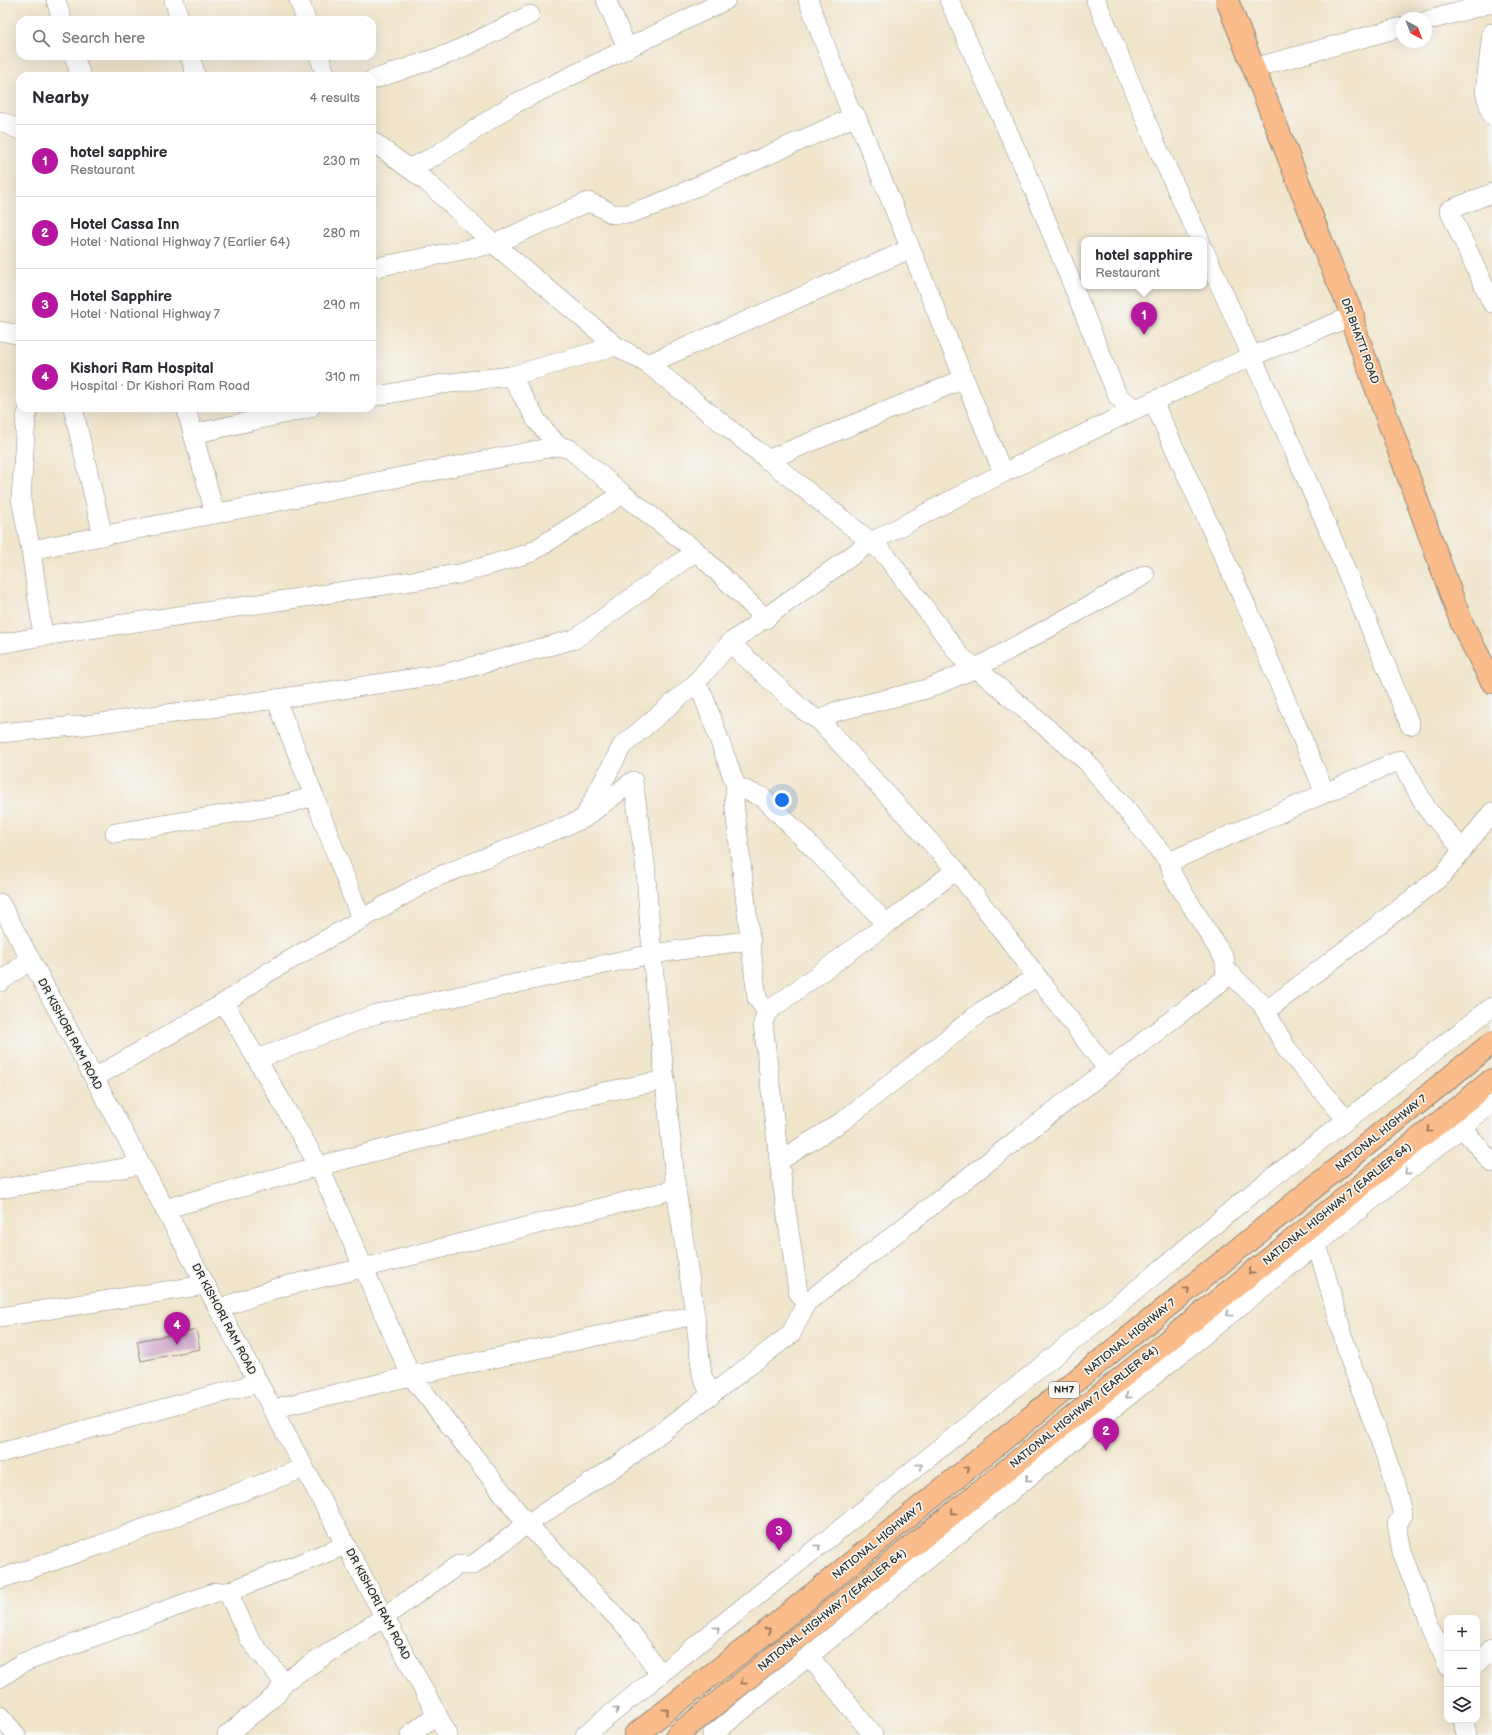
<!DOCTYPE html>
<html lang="en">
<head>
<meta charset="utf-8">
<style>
  :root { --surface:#fff; --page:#f7f7f7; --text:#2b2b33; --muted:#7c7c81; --line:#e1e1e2; --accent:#b5179e }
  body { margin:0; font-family:"Balsamiq Sans",sans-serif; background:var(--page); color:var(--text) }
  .controls { position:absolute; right:12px; bottom:12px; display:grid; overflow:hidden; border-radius:8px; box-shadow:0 4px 16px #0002 }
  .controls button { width:36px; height:36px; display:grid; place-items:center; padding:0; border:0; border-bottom:1px solid var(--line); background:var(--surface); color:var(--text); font:20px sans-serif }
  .compass { position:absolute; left:1396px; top:12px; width:36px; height:36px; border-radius:50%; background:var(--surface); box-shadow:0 4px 16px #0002; rotate:138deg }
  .you { position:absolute; left:782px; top:800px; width:14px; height:14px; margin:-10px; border:3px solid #fff; border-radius:50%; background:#1a73e8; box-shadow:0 0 0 6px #1a73e833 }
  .badge { display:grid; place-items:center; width:26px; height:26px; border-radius:50%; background:var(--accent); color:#fff; font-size:13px; font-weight:700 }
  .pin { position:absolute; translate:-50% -33px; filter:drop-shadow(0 1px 2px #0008) }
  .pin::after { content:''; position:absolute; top:21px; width:14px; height:12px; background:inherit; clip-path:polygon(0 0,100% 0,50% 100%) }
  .popup { position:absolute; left:1081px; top:237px; width:126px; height:52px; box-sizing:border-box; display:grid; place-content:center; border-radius:8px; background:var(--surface); filter:drop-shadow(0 1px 3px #0005); font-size:13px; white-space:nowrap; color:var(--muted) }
  .popup b { font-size:15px; color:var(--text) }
  .popup::after { content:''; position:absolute; left:50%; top:100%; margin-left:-8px; border:8px solid transparent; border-top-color:var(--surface) }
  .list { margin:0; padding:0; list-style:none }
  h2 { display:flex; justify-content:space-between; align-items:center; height:52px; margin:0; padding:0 16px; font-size:17px }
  h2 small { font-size:13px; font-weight:400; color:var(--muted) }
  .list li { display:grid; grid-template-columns:26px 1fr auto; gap:12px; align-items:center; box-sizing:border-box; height:72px; padding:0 16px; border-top:1px solid var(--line) }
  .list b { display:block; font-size:15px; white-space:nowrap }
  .list p { margin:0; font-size:13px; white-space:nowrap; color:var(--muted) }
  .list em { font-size:13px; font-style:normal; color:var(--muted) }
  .icon { flex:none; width:22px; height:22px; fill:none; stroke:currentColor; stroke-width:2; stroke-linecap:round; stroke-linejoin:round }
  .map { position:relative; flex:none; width:1492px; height:1735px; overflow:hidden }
  .search { position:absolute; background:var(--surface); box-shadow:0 4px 16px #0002; left:16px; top:16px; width:360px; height:44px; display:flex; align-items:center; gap:10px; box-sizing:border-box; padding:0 14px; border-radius:12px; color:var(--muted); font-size:15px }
  .panel { position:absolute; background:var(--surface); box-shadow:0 4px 16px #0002; left:16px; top:72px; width:360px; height:340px; border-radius:12px }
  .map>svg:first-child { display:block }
  .building { fill:#c89ec4 }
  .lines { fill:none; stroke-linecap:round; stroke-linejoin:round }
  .minor-casing { stroke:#8e887c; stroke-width:20 }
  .major-casing { stroke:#8e887c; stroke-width:24 }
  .highway-casing { stroke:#8e887c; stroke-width:24 }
  .minor { stroke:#fff; stroke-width:19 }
  .major { stroke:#fabc8b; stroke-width:22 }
  .highway { stroke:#fabc8b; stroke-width:22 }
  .oneway { stroke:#886c56 }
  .oneway2 { stroke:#a0a0a0 }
  .labels { text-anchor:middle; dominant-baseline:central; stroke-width:3.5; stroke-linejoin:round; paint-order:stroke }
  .shield { fill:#f6f6f2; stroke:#686867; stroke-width:1 }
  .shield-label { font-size:10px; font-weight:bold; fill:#2b2b2b }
  .street-label { font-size:11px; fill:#2b2b2b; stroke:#f6f6f2 }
</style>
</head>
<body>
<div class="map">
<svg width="1492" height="1735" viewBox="0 0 1492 1735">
  <rect width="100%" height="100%" fill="#f6f6f2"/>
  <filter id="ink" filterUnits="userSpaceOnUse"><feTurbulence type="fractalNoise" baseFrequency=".025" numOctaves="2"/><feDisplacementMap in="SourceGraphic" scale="8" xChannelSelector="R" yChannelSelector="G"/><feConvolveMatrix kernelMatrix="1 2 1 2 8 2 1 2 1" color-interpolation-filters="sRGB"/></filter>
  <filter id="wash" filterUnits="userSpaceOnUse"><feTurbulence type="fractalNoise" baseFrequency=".012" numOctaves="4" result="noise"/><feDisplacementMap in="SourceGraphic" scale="16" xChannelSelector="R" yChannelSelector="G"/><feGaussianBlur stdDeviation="0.9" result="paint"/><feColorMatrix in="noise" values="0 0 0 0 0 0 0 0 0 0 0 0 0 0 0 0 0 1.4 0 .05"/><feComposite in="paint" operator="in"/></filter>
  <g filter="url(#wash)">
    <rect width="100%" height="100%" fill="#f1e5cc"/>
    <g id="blocks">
      <!-- building -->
      <path class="building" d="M196 1330 200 1349 141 1361 137 1341Z"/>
    </g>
  </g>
  <g filter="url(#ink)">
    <use href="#blocks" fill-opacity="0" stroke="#8e887c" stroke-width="1"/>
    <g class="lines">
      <!-- minor casing -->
      <g class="minor-casing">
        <g id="minor">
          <path d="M56 0 62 20"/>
          <path d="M174 0 180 20"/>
          <path d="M299 0 306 20"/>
          <path d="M606 0 627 48"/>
          <path d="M808 0 850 110 856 116 1003 473"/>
          <path d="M949 0 1034 190 1118 397 1136 409"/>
          <path d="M1096 0 1155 142 1200 240"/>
          <path d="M1426 21 1492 3"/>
          <path d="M1492 33 1485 92 1492 116"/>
          <path d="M74 56 81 76"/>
          <path d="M190 56 196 76"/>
          <path d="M319 56 326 76"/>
          <path d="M1254 68 1402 27"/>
          <path d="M372 80 451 53 530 15"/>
          <path d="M0 121 20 130"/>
          <path d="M372 141 427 182 494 244 616 346 648 364 871 542 887 557 961 657 976 668 1086 761 1169 862 1173 876 1225 960V969L1261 1003 1288 1051 1347 1120"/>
          <path d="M410 168 435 156 512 105 726 0"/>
          <path d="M1492 193 1449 210 1492 303"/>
          <path d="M1204 250C1275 407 1346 565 1410 725"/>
          <path d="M372 268 494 244 588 202 600 207 613 214H628L655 205 856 116"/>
          <path d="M0 331 20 335"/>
          <path d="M648 364 910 249"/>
          <path d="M511 376 537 421 558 446"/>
          <path d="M372 397 442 384 511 376 616 346"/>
          <path d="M1153 401 1250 614 1325 793"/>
          <path d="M29 408 26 417 21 500 31 550 43 636"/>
          <path d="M73 408 103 536"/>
          <path d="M186 408 215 514"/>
          <path d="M193 434 310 408"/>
          <path d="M767 460 964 379"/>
          <path d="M31 550 558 446 570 449 623 494 696 551 766 619"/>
          <path d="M730 643 803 710 820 721 956 870 1108 1070"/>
          <path d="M0 644 43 636 459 574 530 553 623 494"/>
          <path d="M695 684 703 695 736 786 734 802 757 998 767 1012"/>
          <path d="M820 721 834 712 927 689 976 668 1145 575"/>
          <path d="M0 733 86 725 276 699 444 674 575 639 696 551"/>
          <path d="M736 786 764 798 887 924"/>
          <path d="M314 796 361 919"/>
          <path d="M586 814 622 746 695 684 730 643 871 542 1003 473 1136 409 1252 356 1353 316"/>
          <path d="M115 833 287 804 314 796 276 699"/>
          <path d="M1169 862 1400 760 1427 809 1463 850"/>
          <path d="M0 903 448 1735"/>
          <path d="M0 982 30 960"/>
          <path d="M224 1003 319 1166 411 1376 527 1524 630 1631 660 1674"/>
          <path d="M1266 1011 1443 875 1492 812"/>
          <path d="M257 1059 376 1014 652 954 751 940"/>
          <path d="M94 1078 224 1003 267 973 432 879 583 819 633 781 645 862 652 954 676 1189 695 1315"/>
          <path d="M1455 1119 1492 1163"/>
          <path d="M779 1161 843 1121 982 1011 1036 977"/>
          <path d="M0 1189 141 1165"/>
          <path d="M164 1209 319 1166 604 1092 665 1080"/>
          <path d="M1317 1244 1350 1360 1392 1473 1403 1515 1397 1524 1402 1552 1447 1667"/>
          <path d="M806 1303 798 1292 779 1161 763 1023 767 1012 887 924 956 870"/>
          <path d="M218 1309 277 1288 363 1268 676 1189"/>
          <path d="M0 1317 205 1285"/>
          <path d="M272 1409 411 1376 695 1315 702 1375 711 1396"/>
          <path d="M0 1453 258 1383"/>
          <path d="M0 1579 100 1545 304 1468"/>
          <path d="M228 1592 250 1640 284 1682"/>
          <path d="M810 1657 873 1735"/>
          <path d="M1477 1663 1492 1649"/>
          <path d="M0 1678 22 1663 216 1592H228L346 1545"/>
          <path d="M0 1716 16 1735"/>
          <path d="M1463 1720 1468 1735"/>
          <path d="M227 1735 277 1694 284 1682 384 1617 458 1565H473L527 1524 621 1463 791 1334 806 1303 1231 974"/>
          <path d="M410 1735 437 1714"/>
          <path d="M585 1735 1141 1286 1245 1199 1492 1007"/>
          <path d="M712 1735 1121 1402 1492 1103"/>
        </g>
      </g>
      <!-- major casing -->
      <g class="major-casing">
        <path id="major" d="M1227 0 1330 263 1353 316 1354 327 1462 624 1492 682"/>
      </g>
      <!-- highway casing -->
      <g class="highway-casing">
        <g id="highway">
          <path d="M635 1735 760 1637 1492 1043"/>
          <path d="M677 1735 1492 1080"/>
        </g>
      </g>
      <!-- minor -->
      <use href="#minor" class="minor"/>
      <!-- major -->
      <use href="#major" class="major"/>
      <!-- highway -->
      <use href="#highway" class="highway"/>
    </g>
    <!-- one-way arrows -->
    <defs><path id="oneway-chevron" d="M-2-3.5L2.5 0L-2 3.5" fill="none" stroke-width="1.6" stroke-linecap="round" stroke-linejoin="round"/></defs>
    <g class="oneway">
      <use href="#oneway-chevron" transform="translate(1429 1130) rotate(141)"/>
      <use href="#oneway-chevron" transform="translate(1251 1272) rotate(141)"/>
      <use href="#oneway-chevron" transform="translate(1187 1290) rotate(-39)"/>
      <use href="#oneway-chevron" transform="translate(967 1469) rotate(-39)"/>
      <use href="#oneway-chevron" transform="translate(953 1512) rotate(141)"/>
      <use href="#oneway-chevron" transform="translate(768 1630) rotate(-39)"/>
      <use href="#oneway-chevron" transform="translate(743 1682) rotate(141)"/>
      <use href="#oneway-chevron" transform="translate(666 1711) rotate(-38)"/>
    </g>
    <g class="oneway2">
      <use href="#oneway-chevron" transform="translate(1407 1172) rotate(141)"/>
      <use href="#oneway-chevron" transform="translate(1229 1314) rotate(141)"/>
      <use href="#oneway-chevron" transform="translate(1128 1396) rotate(141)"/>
      <use href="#oneway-chevron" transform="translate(920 1466) rotate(-39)"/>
      <use href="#oneway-chevron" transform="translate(1028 1479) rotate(141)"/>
      <use href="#oneway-chevron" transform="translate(818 1547) rotate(-39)"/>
      <use href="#oneway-chevron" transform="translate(717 1629) rotate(-39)"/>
      <use href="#oneway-chevron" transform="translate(616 1710) rotate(-39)"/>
    </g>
  </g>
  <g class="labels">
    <!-- shield labels -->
    <rect class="shield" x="1049" y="1382" width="30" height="16" rx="3"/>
    <g class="shield-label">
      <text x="1064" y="1390">NH7</text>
    </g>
    <!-- street labels -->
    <g class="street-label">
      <text transform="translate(1360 341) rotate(70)">DR BHATTI ROAD</text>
      <text transform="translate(70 1034) rotate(62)">DR KISHORI RAM ROAD</text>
      <text transform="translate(1381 1133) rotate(-39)">NATIONAL HIGHWAY 7</text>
      <text transform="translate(1337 1204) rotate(-39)">NATIONAL HIGHWAY 7 (EARLIER 64)</text>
      <text transform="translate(224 1319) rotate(62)">DR KISHORI RAM ROAD</text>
      <text transform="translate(1130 1337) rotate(-39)">NATIONAL HIGHWAY 7</text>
      <text transform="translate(1084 1407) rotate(-39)">NATIONAL HIGHWAY 7 (EARLIER 64)</text>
      <text transform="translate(878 1541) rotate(-39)">NATIONAL HIGHWAY 7</text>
      <text transform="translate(378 1604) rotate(62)">DR KISHORI RAM ROAD</text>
      <text transform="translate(832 1610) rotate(-39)">NATIONAL HIGHWAY 7 (EARLIER 64)</text>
    </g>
  </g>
</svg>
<div class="controls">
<button>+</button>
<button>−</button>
<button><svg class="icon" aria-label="layers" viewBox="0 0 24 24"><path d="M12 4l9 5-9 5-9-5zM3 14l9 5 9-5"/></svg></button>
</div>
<svg class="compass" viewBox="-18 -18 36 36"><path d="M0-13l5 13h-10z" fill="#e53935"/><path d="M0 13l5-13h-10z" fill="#7c7c81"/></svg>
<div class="you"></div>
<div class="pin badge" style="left:1144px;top:335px">1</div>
<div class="popup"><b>hotel sapphire</b>Restaurant</div>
<div class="pin badge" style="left:1106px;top:1451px">2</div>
<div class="pin badge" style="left:779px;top:1551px">3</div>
<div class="pin badge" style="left:177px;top:1345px">4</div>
<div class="search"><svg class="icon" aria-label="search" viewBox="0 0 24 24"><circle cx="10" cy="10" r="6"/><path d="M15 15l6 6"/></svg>Search here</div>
<section class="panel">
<h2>Nearby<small>4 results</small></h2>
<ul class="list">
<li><span class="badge">1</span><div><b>hotel sapphire</b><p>Restaurant</p></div><em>230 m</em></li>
<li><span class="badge">2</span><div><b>Hotel Cassa Inn</b><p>Hotel · National Highway 7 (Earlier 64)</p></div><em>280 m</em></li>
<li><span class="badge">3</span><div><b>Hotel Sapphire</b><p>Hotel · National Highway 7</p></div><em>290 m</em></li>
<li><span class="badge">4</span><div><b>Kishori Ram Hospital</b><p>Hospital · Dr Kishori Ram Road</p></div><em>310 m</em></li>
</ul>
</section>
</div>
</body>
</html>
